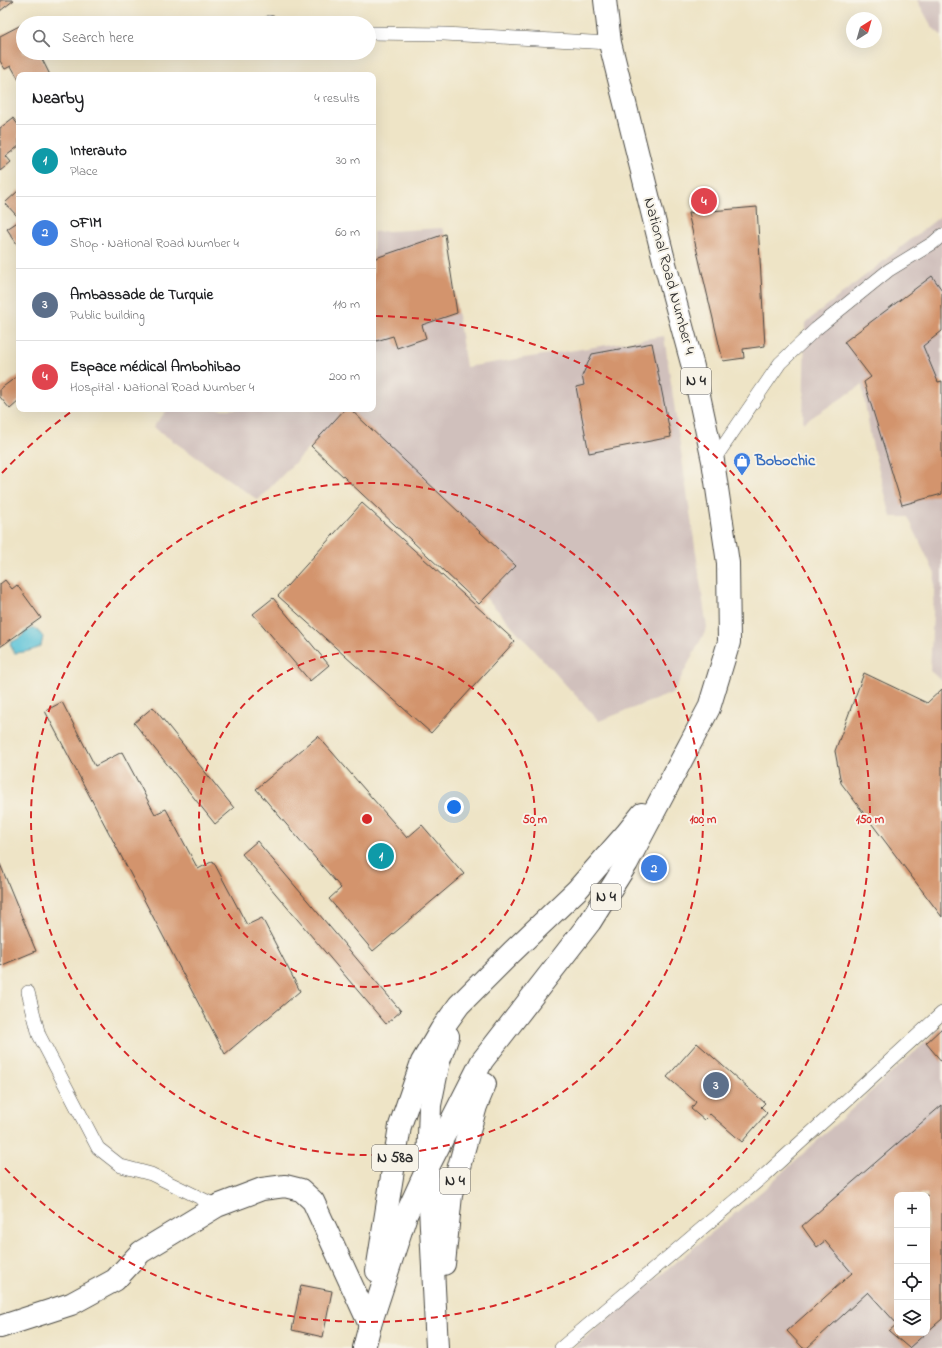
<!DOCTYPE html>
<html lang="en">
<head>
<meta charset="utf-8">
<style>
  :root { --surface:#fff; --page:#f6f6f6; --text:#202124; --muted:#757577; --line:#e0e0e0; --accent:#111827 }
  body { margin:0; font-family:"Indie Flower",sans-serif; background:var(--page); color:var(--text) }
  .controls { position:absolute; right:12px; bottom:12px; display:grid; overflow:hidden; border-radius:8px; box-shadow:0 4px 16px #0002 }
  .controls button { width:36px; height:36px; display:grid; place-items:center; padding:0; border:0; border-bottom:1px solid var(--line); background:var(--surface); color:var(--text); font:20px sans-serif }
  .compass { position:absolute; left:846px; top:12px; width:36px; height:36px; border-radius:50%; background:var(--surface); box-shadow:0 4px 16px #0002; rotate:37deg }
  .you { position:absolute; left:454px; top:807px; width:14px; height:14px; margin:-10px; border:3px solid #fff; border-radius:50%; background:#1a73e8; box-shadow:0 0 0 6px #1a73e833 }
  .badge { display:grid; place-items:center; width:26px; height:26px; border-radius:50%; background:var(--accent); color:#fff; font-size:13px; font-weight:700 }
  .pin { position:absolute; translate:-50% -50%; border:2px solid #fff; box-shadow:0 1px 4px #0006 }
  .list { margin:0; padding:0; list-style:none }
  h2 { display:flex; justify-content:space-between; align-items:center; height:52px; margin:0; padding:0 16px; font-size:17px }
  h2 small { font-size:13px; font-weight:400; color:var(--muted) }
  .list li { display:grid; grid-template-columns:26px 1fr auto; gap:12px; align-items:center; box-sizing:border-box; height:72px; padding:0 16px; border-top:1px solid var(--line) }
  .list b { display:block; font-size:15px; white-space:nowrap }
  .list p { margin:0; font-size:13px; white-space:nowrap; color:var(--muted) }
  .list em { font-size:13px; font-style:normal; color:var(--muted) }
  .icon { flex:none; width:22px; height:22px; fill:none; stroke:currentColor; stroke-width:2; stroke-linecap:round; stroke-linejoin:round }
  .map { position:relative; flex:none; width:942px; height:1348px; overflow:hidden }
  .search { position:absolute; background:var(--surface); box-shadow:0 4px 16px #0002; left:16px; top:16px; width:360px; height:44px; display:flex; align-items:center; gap:10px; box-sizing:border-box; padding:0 14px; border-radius:22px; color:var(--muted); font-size:15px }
  .panel { position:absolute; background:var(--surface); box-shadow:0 4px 16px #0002; left:16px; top:72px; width:360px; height:340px; border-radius:8px }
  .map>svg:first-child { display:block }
  .industrial { fill:#d0c0bc; fill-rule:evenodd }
  .water { fill:#5bc3d8; stroke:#437782 }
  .building { fill:#d3946d }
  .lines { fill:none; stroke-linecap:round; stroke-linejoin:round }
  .lane-casing { stroke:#484742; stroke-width:14 }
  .street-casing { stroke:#484742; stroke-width:24 }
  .primary-casing { stroke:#484742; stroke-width:24 }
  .lane { stroke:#fff; stroke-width:13 }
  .street { stroke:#fff; stroke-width:22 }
  .primary { stroke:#fff; stroke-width:22 }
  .ring { fill:none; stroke:#d62828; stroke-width:2; stroke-dasharray:7 5 }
  .labels { text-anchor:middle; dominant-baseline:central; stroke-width:4; stroke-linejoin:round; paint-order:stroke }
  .shield { fill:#f7f3e8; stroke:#686764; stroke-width:1 }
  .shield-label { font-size:15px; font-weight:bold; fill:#2b2b2b }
  .street-label { font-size:16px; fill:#2b2b2b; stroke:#f7f3e8 }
  .shop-label { font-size:16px; font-weight:bold; fill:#366cbe; stroke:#f7f3e8; text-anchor:start }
  .centre { fill:#d62828; stroke:#f7f3e8; stroke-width:2 }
  .ring-label { font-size:12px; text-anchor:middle; font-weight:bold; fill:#d62828; stroke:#f7f3e8; stroke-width:4; stroke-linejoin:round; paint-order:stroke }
</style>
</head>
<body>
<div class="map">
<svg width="942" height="1348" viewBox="0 0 942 1348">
  <rect width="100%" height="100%" fill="#f7f3e8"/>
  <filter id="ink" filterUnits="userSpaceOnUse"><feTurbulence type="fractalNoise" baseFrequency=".025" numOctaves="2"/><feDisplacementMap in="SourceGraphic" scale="8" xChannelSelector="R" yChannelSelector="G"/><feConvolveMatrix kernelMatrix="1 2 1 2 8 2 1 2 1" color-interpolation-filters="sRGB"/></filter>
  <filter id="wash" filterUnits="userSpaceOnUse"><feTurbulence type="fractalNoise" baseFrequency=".012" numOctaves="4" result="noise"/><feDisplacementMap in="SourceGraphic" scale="16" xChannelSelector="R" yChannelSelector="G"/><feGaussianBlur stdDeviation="0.9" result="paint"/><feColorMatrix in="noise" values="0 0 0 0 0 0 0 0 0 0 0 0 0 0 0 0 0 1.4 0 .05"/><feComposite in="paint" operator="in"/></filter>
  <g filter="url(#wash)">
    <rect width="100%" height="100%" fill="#eee4c6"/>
    <!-- industrial -->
    <g class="industrial">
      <path d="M917 0H942V36L932 27Z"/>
      <path d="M942 215V681L930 671 935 574 908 517H891L871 439 862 385 803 423 805 323Z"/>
      <path d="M442 228 445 234 466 367 664 336 707 628 673 693 599 721 490 602 311 446 258 500 153 427 168 409H373V232Z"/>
      <path d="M942 1027V1348H573L762 1191ZM897 1195H927V1333H897Z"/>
    </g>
    <!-- water -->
    <path class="water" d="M33 628 38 631 43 637 41 646C33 651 24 652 14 653L10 643 21 637 25 632Z"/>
    <g id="blocks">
      <!-- building -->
      <g class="building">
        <path d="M0 0H14L0 11Z"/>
        <path d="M23 24V53H39L50 75H19V80L11 66 5 69 0 61V36Z"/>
        <path d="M13 118 19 126V146L6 156 11 162 0 171V128Z"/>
        <path d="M19 190V214L17 216 5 203Z"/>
        <path d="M757 207 765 346 743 349 744 358 723 361 688 213Z"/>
        <path d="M19 221V247L7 229Z"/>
        <path d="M445 234 457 313 422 325 426 338 397 348 393 336 373 342V259Z"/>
        <path d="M932 276 942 290V331L923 346 938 382 942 381V494L902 505 864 382 871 377 844 342Z"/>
        <path d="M652 343 671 437 589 453 576 387 584 385 582 376 592 354Z"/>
        <path d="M19 375V401L10 409 0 397V389Z"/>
        <path d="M345 409H350L516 566 479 604 311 446Z"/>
        <path d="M362 503 515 641 431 733 278 596Z"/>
        <path d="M5 580 12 589 17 585 41 618 0 647V584Z"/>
        <path d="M273 598 329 665 310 681 253 614Z"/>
        <path d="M864 673 927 703 942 689V917L841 783 835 751Z"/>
        <path d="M62 702 95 766 122 752 155 814 166 809 198 869 213 861 247 925 262 918 300 991 225 1054 45 711Z"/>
        <path d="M153 707 234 808 215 824 134 723Z"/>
        <path d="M318 736 407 838 422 825 464 874 373 951 329 899 341 888 256 789Z"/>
        <path d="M257 841 401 1011 386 1024 242 854Z"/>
        <path d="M0 864 36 951 0 966Z"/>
        <path d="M942 1028V1062L926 1043Z"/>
        <path d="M697 1043 765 1103 761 1107 767 1113 742 1142 710 1114 704 1120 691 1109 696 1102 667 1077Z"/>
        <path d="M942 1105V1319L927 1332V1195H897V1333H926L909 1348 889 1331 897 1324 868 1292 807 1348H803L787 1331 852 1273 825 1241 817 1247 802 1226Z"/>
        <path d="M301 1285 332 1291 323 1337 292 1330Z"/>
      </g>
    </g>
  </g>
  <g filter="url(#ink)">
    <use href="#blocks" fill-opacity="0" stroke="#484742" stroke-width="1"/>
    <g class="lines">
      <!-- lane casing -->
      <g class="lane-casing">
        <g id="lane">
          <path d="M270 22 275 23"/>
          <path d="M369 33 444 34 610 43"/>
          <path d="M713 461 780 363 816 329 889 270 933 243 942 235"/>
          <path d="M28 992 39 1035 98 1148 121 1166 151 1174 217 1206"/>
          <path d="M561 1348 766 1174 942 1013"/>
        </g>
      </g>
      <!-- street casing -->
      <g class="street-casing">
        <path id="street" d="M0 1327 71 1304 115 1280 141 1252 217 1206 262 1189 285 1186 301 1190 313 1201 370 1325"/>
      </g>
      <!-- primary casing -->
      <g class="primary-casing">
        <g id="primary">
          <path d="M444 1264 451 1195 476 1106 485 1084"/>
          <path d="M377 1271 400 1126 422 1062 441 1030 459 1005 512 952 577 890 626 834 642 814"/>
          <path d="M364 1348 370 1325 406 1215 428 1167 482 1061 590 922 627 863 709 708 729 642 728 563 713 461 693 367 665 264 610 43 605 0"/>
          <path d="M437 1348 428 1167 430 1105 439 1061 448 1036"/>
        </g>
      </g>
      <!-- lane -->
      <use href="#lane" class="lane"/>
      <!-- street -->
      <use href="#street" class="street"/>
      <!-- primary -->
      <use href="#primary" class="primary"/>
    </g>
  </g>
  <!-- distance rings -->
  <g class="ring">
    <circle cx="367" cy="819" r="168"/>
    <circle cx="367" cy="819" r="336"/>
    <path d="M2 473A503 503 0 0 1 75 409M376 316A503 503 0 1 1 2 1165"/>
  </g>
  <!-- icons -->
  <defs>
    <g id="shop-pin" transform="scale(0.9)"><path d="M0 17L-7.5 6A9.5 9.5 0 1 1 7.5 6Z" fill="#3f7fe0" stroke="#f7f3e8"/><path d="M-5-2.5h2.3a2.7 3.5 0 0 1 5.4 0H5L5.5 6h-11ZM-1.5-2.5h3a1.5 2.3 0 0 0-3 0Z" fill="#fff"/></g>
  </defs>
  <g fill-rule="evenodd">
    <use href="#shop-pin" x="742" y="461"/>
  </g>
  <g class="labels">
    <!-- shield labels -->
    <g class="shield">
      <rect x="681" y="368" width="30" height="26" rx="3"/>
      <rect x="591" y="884" width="30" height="26" rx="3"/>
      <rect x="372" y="1145" width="46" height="26" rx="3"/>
      <rect x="440" y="1168" width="30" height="26" rx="3"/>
    </g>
    <g class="shield-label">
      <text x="696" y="381">N 4</text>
      <text x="606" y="897">N 4</text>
      <text x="395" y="1158">N 58a</text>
      <text x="455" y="1181">N 4</text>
    </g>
    <!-- street labels -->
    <g class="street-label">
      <text transform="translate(669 276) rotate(75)">National Road Number 4</text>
    </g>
    <!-- shop labels -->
    <g class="shop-label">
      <text x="755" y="461">Bobochic</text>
    </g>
  </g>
  <circle cx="367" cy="819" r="6" class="centre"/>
  <g class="ring-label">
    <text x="535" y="823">50 m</text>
    <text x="703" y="823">100 m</text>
    <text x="870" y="823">150 m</text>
  </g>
</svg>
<div class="controls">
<button>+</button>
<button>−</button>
<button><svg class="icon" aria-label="locate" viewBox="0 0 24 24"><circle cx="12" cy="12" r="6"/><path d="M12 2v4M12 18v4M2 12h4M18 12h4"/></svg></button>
<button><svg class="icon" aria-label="layers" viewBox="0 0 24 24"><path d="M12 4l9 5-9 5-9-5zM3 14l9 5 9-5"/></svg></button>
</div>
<svg class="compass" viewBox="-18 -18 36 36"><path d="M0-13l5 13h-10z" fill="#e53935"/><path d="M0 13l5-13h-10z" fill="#757577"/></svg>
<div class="you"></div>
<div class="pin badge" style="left:381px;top:856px;background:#0f9aa8">1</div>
<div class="pin badge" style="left:654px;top:868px;background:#3f7fe0">2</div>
<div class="pin badge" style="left:716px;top:1085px;background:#5c6f8a">3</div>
<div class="pin badge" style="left:704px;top:201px;background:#e0444e">4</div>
<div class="search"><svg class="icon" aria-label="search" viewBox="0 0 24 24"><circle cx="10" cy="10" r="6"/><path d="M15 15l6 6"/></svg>Search here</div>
<section class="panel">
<h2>Nearby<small>4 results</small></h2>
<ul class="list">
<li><span class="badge" style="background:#0f9aa8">1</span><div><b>Interauto</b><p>Place</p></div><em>30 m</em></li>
<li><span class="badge" style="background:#3f7fe0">2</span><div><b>OFIM</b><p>Shop · National Road Number 4</p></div><em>60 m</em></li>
<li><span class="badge" style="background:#5c6f8a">3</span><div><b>Ambassade de Turquie</b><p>Public building</p></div><em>110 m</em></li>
<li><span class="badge" style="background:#e0444e">4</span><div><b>Espace médical Ambohibao</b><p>Hospital · National Road Number 4</p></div><em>200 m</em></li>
</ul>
</section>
</div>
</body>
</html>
